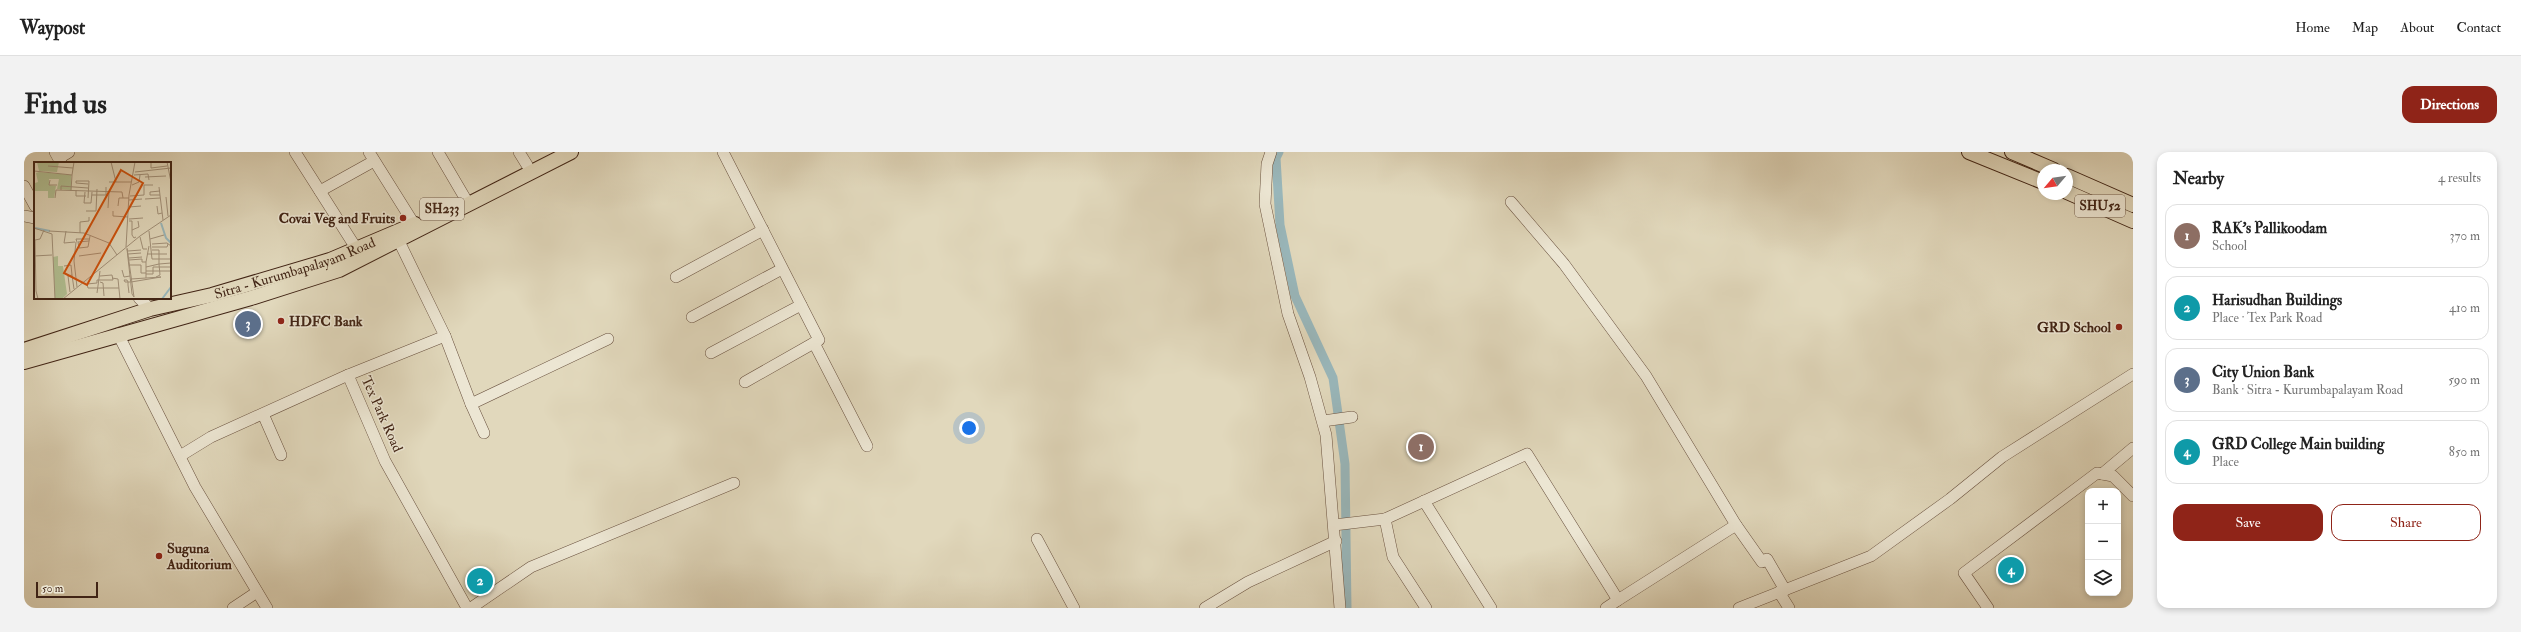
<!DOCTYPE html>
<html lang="en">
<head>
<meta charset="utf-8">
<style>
  :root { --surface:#fff; --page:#f2f2f2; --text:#222; --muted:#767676; --line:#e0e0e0; --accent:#8f2418 }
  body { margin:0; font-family:"IM FELL Double Pica",serif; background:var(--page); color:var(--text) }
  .controls { position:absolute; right:12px; bottom:12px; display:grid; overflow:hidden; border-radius:8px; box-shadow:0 2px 6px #0003 }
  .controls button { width:36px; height:36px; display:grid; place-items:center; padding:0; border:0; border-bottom:1px solid var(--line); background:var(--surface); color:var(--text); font:20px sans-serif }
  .compass { position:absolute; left:2013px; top:12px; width:36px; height:36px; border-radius:50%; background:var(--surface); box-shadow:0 2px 6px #0003; rotate:241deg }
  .scale { position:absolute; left:12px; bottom:10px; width:62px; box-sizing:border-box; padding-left:4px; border:2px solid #412415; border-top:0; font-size:11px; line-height:14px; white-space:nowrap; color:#412415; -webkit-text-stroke:3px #ece6d3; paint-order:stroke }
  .you { position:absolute; left:945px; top:276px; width:14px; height:14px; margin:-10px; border:3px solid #fff; border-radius:50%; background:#1a73e8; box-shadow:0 0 0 6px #1a73e833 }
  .badge { display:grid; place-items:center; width:26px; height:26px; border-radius:50%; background:var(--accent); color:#fff; font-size:13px; font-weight:700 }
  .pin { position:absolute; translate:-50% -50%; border:2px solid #fff; box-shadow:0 1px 4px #0006 }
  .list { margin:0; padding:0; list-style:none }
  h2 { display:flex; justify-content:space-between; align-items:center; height:52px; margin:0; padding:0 16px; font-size:17px }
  h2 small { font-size:13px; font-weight:400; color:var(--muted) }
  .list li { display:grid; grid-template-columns:26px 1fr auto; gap:12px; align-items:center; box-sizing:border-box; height:64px; margin:0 8px 8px; padding:0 8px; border:1px solid var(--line); border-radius:12px }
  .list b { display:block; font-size:15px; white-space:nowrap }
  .list p { margin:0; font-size:13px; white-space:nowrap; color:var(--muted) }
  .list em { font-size:13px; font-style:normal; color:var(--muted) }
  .actions { display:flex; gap:8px; padding:12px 16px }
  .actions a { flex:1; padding:9px 0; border:1px solid var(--accent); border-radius:12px; text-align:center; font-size:14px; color:var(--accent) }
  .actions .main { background:var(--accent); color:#fff }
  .icon { flex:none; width:22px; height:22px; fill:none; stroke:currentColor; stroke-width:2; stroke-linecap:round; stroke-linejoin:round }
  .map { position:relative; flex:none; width:2109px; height:456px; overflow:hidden; border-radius:12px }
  header { display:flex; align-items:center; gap:24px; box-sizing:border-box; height:56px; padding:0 20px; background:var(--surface); border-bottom:1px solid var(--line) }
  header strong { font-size:19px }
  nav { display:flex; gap:22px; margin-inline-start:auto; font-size:14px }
  .intro { display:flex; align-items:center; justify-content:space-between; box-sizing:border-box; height:96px; padding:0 24px }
  h1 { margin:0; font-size:28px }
  .button { padding:10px 18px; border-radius:12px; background:var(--accent); color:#fff; font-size:14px; font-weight:700 }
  main { display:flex; gap:24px; padding:0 24px }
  aside { flex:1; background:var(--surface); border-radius:12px; box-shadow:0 2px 6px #0003 }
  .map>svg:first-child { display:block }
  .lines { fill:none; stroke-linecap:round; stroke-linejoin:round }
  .canal { stroke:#99b7bb; stroke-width:9 }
  .minor-casing { stroke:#69513f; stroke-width:12 }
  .major-casing { stroke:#412415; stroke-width:16 }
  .minor { stroke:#ece6d3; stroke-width:11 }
  .major { stroke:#e1d8bc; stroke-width:14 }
  .poi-dot { fill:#8f2418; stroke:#ece6d3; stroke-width:1.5 }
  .labels { text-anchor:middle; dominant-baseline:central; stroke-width:3; stroke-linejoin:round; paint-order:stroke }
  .shield { fill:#ece6d3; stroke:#745e4e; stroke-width:1 }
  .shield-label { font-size:13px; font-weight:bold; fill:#412415 }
  .poi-label { font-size:14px; font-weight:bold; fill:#412415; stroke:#ece6d3; text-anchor:end }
  .street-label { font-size:14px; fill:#412415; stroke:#ece6d3 }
  .inset-river { fill:none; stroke:#99b7bb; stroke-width:2 }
  .inset-road { fill:none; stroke:#a19079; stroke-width:1 }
  .view { fill:#cf510d; fill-opacity:0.15; stroke:#cf510d; stroke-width:2 }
  .inset-edge { fill:none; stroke:#412415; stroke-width:2 }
</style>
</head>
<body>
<header>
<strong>Waypost</strong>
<nav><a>Home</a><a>Map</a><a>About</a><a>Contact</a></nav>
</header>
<div class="intro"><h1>Find us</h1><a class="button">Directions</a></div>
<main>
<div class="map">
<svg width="2109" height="456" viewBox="0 0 2109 456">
  <rect width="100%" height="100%" fill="#e1d8bc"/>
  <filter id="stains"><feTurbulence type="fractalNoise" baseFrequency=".005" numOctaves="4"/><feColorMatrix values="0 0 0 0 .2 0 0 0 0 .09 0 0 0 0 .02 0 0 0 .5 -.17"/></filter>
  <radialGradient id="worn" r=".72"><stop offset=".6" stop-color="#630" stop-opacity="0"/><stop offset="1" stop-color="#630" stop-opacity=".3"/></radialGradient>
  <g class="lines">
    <!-- canal -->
    <path class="canal" d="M1255 0 1252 6 1256 73 1271 144 1309 226 1321 312 1323 456"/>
    <!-- minor casing -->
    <g class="minor-casing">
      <g id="minor">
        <path d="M31 0 37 11"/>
        <path d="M271 0 332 96"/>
        <path d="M345 0 390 72"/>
        <path d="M414 0 441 46"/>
        <path d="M495 0 503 13"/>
        <path d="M699 0 795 188 721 230"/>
        <path d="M1247 0 1243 12 1241 52 1264 162 1286 225 1302 283 1316 456"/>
        <path d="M35 6 45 0"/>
        <path d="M0 34 11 54"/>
        <path d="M296 39 350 9"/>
        <path d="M1487 50 1540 112 1622 224 1712 373"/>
        <path d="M0 64 11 66"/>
        <path d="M371 81 421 184 324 223 361 309 443 456"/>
        <path d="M652 125 739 78"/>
        <path d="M115 146 126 157"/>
        <path d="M668 165 758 117"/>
        <path d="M94 182 171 335 243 456"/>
        <path d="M421 184 447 252 584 187"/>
        <path d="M790 191 843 294"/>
        <path d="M687 201 777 153"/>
        <path d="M447 252 460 281"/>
        <path d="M239 262 257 303"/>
        <path d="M1299 269 1328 265"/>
        <path d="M156 304 187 285 324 223"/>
        <path d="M2078 322 2109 296"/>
        <path d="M1400 349 1467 456"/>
        <path d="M1361 367 1369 405 1402 456"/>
        <path d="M1310 373 1361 367 1503 302 1594 448 1582 456"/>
        <path d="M1013 387 1050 456"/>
        <path d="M1755 440 1765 456"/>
        <path d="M1594 448 1712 373 1738 410 1743 407 1761 438"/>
        <path d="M209 456 233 440"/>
        <path d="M447 456 507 415 710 331"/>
        <path d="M1181 456 1224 430 1312 389"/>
        <path d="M1715 456 1847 404 1926 347 1978 305 2109 222"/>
        <path d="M1964 456 1940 421 2073 321 2089 324 2109 344"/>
      </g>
    </g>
    <!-- major casing -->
    <g class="major-casing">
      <g id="major">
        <path d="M1945 0 2019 30"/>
        <path d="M1988 0 2030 18"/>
        <path d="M2043 24 2109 53"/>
        <path d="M2043 40 2109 69"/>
        <path id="s1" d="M0 198 126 157 188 143 306 108 391 72"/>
        <path d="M0 210 227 146 315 118 547 0"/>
      </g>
    </g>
    <!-- minor -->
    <use href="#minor" class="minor"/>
    <!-- major -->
    <use href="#major" class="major"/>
  </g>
  <!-- markers -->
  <g class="poi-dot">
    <circle cx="379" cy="66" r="4"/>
    <circle cx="257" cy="169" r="4"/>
    <circle cx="2095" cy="175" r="4"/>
    <circle cx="135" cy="404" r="4"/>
  </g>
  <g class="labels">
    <!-- shield labels -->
    <g class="shield">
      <rect x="2051" y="43" width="50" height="22" rx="3"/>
      <rect x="396" y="46" width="44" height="22" rx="3"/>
    </g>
    <g class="shield-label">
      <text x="2076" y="54">SHU52</text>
      <text x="418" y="57">SH233</text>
    </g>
    <!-- poi labels -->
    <g class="poi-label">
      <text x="371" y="66">Covai Veg and Fruits</text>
      <text x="265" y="169" text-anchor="start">HDFC Bank</text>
      <text x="2087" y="175">GRD School</text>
      <text x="143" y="396" text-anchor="start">Suguna<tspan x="143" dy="16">Auditorium</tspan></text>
    </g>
    <!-- street labels -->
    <g class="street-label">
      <text stroke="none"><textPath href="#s1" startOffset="283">Sitra - Kurumbapalayam Road</textPath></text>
      <text transform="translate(358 262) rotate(66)">Tex Park Road</text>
    </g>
  </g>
  <!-- overview -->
  <g transform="translate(10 10)">
    <rect width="137" height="137" fill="#e1d8bc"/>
    <path d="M3 0H25L23 10 5 9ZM5 10 37 13V28L23 27 25 17H15V23L22 24 20 36H14V29H0V17L1 21 4 20 2 11ZM24 94V104H29L33 132 28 137H21L19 95Z" fill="#b1bf92"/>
    <path class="inset-river" d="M127 61 132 76 137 81M1 66 16 69M128 137 137 125"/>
    <path class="inset-road" d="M77 0 82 20M117 0V6L133 4M133 0 137 20M14 4 39 6M0 9 38 13 37 29M101 10 137 6M38 13 40 0M100 13 114 12 115 18M111 15 132 14M16 18 15 23H23M75 20H97M54 22 42 21V19H55L54 36M98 23 105 20 106 13M125 25 129 58M27 28V24L54 26M42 28V34H52M126 29 116 30V33H126M51 30 50 41H57L58 30M58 33H72V25M96 34 110 33V23H119M132 35 134 54M21 36 22 28 88 30 89 36H95M111 37 126 36M95 38 108 37M84 44 85 36H89M123 44 124 52 128 51M95 45 107 44M74 46 75 30M52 49H62L63 27M79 49V54L94 55M95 57 109 56M95 59H98V73L100 76 102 75M0 66 18 72 21 137M98 68 105 65 104 59M15 69 50 71 75 81 83 93M32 69 30 81 41 80M115 69 118 97H137M46 71V60L55 59V55M106 75 109 87H113M116 77 130 73M55 79 44 80 45 86 54 85 56 74M42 80 40 99 43 125M43 80 42 77H55M118 82 133 81 137 84M92 85 95 33 101 0M118 85H133L134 82M93 87 98 132 100 135 93 86M118 88H125V102L137 101M94 89 107 88M94 92 107 91M113 92H133M0 94 18 93M45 94 67 91M95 96 108 95M95 98 108 97V100H112V116M112 100 115 84M96 103H107V111H112M30 104 37 103 38 113 34 114 36 130M112 105 125 102 126 113 122 115M88 108 90 115 96 114M112 109H137M112 112H119V105H137M38 113 40 127M66 114 78 113 79 118H63V121L53 122 54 126H85M78 116 84 117 86 137M97 117 127 115 97 120M66 120 69 121 70 134M63 131 66 109M95 131 94 123V120L93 118H90L91 120H96M4 137 2 129 1 78 6 77 10 68M29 137 106 74 137 53"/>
    <path class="view" d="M87 8 109 21 53 123 30 111Z"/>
    <rect width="137" height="137" class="inset-edge"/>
  </g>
  <rect width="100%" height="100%" filter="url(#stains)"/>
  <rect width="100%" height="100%" fill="url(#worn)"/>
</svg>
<div class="controls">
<button>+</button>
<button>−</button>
<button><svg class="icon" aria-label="layers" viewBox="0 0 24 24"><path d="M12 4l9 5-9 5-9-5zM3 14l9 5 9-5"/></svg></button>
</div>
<svg class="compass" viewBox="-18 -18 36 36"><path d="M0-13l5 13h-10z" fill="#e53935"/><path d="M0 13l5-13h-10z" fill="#767676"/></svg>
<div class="scale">50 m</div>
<div class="you"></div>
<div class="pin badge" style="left:1397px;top:295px;background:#8d6e63">1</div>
<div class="pin badge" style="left:456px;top:429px;background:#0f9aa8">2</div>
<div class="pin badge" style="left:224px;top:172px;background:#5c6f8a">3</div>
<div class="pin badge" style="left:1987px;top:418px;background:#0f9aa8">4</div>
</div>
<aside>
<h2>Nearby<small>4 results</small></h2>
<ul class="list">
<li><span class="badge" style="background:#8d6e63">1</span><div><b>RAK's Pallikoodam</b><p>School</p></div><em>370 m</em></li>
<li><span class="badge" style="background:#0f9aa8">2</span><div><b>Harisudhan Buildings</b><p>Place · Tex Park Road</p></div><em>410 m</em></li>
<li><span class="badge" style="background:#5c6f8a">3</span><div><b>City Union Bank</b><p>Bank · Sitra - Kurumbapalayam Road</p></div><em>590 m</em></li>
<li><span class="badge" style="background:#0f9aa8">4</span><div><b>GRD College Main building</b><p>Place</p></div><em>850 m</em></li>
</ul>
<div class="actions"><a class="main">Save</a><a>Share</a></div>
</aside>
</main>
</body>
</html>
